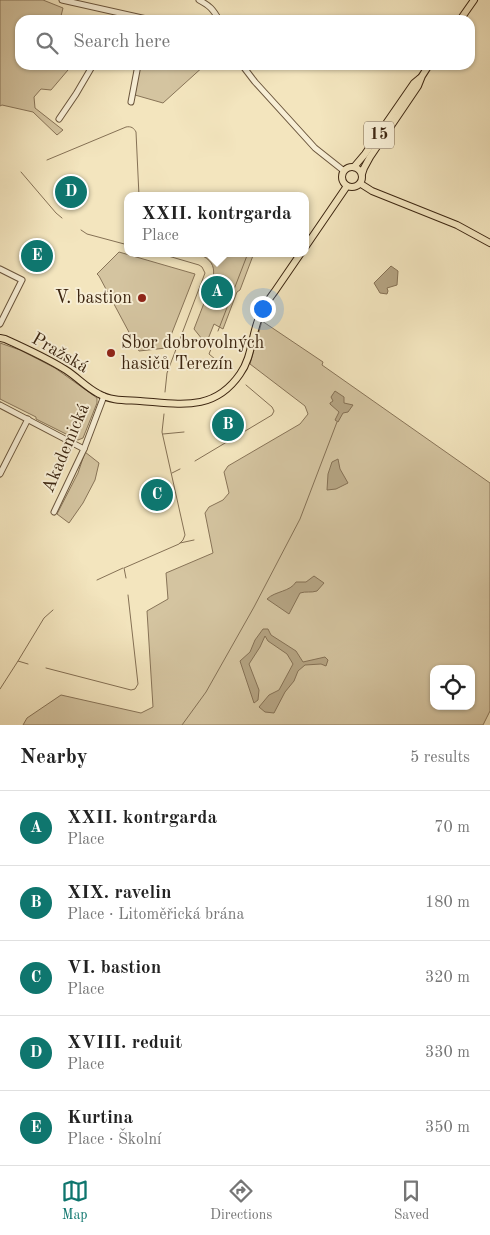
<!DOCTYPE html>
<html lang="en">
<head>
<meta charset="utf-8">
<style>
  :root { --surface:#fff; --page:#f2f2f2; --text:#222; --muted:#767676; --line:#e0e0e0; --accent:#0f766e }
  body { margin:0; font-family:"Old Standard TT",serif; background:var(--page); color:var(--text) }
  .controls { position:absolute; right:15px; bottom:15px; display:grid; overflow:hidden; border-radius:10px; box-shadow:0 1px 4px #0004 }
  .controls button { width:45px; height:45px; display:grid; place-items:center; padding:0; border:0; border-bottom:1px solid var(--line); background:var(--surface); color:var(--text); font:25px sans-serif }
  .you { position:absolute; left:262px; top:308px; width:18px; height:18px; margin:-12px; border:4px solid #fff; border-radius:50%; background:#1a73e8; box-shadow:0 0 0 8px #1a73e833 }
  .badge { display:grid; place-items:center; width:32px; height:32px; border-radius:50%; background:var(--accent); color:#fff; font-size:16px; font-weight:700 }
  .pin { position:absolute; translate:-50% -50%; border:2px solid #fff; box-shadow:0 1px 5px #0006 }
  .popup { position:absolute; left:124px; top:192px; width:185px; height:65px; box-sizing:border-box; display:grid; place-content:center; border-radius:10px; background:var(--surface); filter:drop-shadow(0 1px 4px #0005); font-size:16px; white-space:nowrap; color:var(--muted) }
  .popup b { font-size:19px; color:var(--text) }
  .popup::after { content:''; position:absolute; left:50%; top:100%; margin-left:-10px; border:10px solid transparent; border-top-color:var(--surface) }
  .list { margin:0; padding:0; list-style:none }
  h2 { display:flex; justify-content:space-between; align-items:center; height:65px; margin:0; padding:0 20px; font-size:21px }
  h2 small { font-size:16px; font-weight:400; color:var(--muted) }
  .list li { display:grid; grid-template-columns:32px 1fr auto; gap:15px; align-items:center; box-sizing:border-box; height:75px; padding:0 20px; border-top:1px solid var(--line) }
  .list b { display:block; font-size:19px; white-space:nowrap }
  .list p { margin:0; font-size:16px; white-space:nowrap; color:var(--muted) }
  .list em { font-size:16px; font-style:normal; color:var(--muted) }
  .icon { flex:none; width:28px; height:28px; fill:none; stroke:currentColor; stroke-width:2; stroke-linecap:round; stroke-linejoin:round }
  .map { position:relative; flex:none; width:490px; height:725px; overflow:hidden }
  .search { position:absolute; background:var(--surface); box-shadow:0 1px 4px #0004; left:15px; right:15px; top:15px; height:55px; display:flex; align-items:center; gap:12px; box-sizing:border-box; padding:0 18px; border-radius:15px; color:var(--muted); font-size:19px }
  .sheet { height:440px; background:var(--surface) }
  nav { display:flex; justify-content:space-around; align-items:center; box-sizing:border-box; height:70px; border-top:1px solid var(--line); background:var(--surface); font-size:14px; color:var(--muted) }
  nav a { display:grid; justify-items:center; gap:2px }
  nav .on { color:var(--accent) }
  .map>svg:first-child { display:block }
  .green { fill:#d4c4a0; stroke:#887458; fill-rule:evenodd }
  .water { fill:#b5a483; stroke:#857155 }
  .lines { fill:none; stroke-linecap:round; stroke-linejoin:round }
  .stream { stroke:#857155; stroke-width:1 }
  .minor-casing { stroke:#6a553c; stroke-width:7 }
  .major-casing { stroke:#3c2510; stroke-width:8 }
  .minor { stroke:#f7eed5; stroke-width:5 }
  .major { stroke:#f3e5be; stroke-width:6 }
  .poi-dot { fill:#8f2418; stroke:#f7eed5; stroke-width:2 }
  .labels { text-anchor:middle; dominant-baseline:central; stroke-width:4; stroke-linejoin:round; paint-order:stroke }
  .shield { fill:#f7eed5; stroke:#74614b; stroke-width:1 }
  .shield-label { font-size:16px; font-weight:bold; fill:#3c2510 }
  .poi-label { font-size:18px; fill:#3c2510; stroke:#f7eed5; text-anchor:end }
  .street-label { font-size:18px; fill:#3c2510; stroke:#f7eed5 }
</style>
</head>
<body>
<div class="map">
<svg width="490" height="725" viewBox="0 0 490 725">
  <rect width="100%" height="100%" fill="#f3e5be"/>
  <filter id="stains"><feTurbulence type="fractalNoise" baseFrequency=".004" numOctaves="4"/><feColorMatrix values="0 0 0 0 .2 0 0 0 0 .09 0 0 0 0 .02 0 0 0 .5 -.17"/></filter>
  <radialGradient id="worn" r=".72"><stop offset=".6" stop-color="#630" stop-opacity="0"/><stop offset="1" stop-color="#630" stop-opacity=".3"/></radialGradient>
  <!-- green -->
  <g class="green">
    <path d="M0 0H43L63 8 60 20H20V65H69L68 70 51 90 41 89 34 97 35 108 63 130 57 135 33 112 2 105 0 106Z"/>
    <path d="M140 65H205L163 103 135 95Z"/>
    <path d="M119 252 195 274 166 348 139 351 99 276 97 274Z"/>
    <path d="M195 253H254L240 290 237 292 223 329 214 324 206 344 194 329C198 319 202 308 206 298 214 278 222 261 195 253Z"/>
    <path d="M262 321 323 362 322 365 490 483V711L483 725H23L27 718 61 695 141 713 153 707 147 611 168 599 166 573 213 553 205 513 209 507 223 500 229 493 224 472 228 466 300 424 308 414 305 406 250 364ZM434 669H471V706H434Z"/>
    <path d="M0 343 20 350 55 368 97 398V403L83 438 78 440 36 419V417L0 399Z"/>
    <path d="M85 452 99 463 95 480 83 503 69 523 57 514 78 473Z"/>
  </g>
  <!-- water -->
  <g class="water">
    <path d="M391 266 398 271 397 285 387 288 388 291 387 294 380 293 374 283Z"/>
    <path d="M335 391 344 397V403L353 405 348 412 343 413 338 422 335 420 339 412 330 404V403L333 401 331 397Z"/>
    <path d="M338 459 340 469 348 483 336 489 327 490 328 474 332 462Z"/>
    <path d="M314 576 324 583 317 591C311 593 306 591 300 593L289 614 267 599C275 591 290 592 296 582H306Z"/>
    <path d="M263 629H268L271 635 296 651 303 662 325 657 328 660 326 666 321 664 305 665 298 671 294 681 285 692 274 713 265 712 259 707 269 695 279 690 293 664 287 654 268 641 265 636 260 647 249 664 259 690 258 700 254 703 240 661 250 652 255 640Z"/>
  </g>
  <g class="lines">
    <!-- stream -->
    <g class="stream">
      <path d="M47 160 126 127C131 126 134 128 136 132L139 196"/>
      <path d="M21 172 56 213 62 218"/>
      <path d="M81 230 87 234 128 245"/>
      <path d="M158 253 199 265 202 267 205 273 167 373 165 392"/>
      <path d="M218 331 248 253"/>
      <path d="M211 349 209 354 222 365"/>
      <path d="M163 434 184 432"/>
      <path d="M195 461 272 415 274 411 272 407 246 385"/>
      <path d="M172 473 180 469"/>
      <path d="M180 543 194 540"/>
      <path d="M126 578 124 568 179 544 183 540 185 535 162 432 164 414"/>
      <path d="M97 580 123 568"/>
      <path d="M18 661 44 618 53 610"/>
      <path d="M46 668 131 690 135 689 138 684 128 595"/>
      <path d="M0 689 18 661 28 664"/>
      <path d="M182 725 206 692 254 607 300 519 337 422"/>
    </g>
    <!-- minor casing -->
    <g class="minor-casing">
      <g id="minor">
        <path d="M62 0 151 20"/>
        <path d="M199 0C210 6 213 9 219 20"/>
        <path d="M242 65 255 82 315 148 344 171"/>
        <path d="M131 102 138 65"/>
        <path d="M59 119 76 94 93 65"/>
        <path d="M0 269 22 280 0 324"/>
        <path d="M0 405 84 449"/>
        <path d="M0 474 28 419"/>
        <path d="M54 512 84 449 104 396"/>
      </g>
    </g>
    <!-- major casing -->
    <g class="major-casing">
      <g id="major">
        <path d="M460 20 474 0"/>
        <circle cx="352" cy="177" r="10"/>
        <path d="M354 167 365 154 414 83 420 78"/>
        <path d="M362 174 364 168 370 157 418 86 422 76 429 65"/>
        <path d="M361 184 372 191 457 225 490 243"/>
        <path d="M306 246 347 186"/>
        <path d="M0 338 5 339C25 348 47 358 66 370 77 377 87 388 99 394 111 401 127 400 140 401 180 404 214 412 240 374 253 356 251 333 261 313 264 305 270 298 275 291 284 278 292 266 301 253"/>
      </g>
    </g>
    <!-- minor -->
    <use href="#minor" class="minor"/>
    <!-- major -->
    <use href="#major" class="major"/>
  </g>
  <!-- markers -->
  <g class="poi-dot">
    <circle cx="142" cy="298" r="5"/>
    <circle cx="111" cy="353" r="5"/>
  </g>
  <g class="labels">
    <!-- shield labels -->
    <rect class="shield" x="364" y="121.5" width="30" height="27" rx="4"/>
    <g class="shield-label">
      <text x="379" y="135">15</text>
    </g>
    <!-- poi labels -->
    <g class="poi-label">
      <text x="132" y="298">V. bastion</text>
      <text x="121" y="343" text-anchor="start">Sbor dobrovolných<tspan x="121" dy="21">hasičů Terezín</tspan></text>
    </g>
    <!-- street labels -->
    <g class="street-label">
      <text transform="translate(60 353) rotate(30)">Pražská</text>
      <text transform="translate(66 448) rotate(-67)">Akademická</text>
    </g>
  </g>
  <rect width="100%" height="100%" filter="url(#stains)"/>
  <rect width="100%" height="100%" fill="url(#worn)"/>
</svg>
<div class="controls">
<button><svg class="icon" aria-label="locate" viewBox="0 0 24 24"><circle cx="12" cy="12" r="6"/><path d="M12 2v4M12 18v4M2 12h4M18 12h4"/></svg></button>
</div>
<div class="you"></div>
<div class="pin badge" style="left:217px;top:292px">A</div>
<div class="popup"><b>XXII. kontrgarda</b>Place</div>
<div class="pin badge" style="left:228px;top:425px">B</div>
<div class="pin badge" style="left:157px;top:495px">C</div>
<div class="pin badge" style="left:71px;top:192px">D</div>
<div class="pin badge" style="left:37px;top:256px">E</div>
<div class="search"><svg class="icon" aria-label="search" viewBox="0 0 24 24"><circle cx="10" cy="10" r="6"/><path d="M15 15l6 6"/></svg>Search here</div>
</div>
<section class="sheet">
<h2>Nearby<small>5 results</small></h2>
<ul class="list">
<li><span class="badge">A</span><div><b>XXII. kontrgarda</b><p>Place</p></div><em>70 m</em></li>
<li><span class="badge">B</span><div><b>XIX. ravelin</b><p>Place · Litoměřická brána</p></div><em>180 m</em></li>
<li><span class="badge">C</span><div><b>VI. bastion</b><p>Place</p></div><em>320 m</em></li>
<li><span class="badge">D</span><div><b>XVIII. reduit</b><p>Place</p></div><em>330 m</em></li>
<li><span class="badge">E</span><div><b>Kurtina</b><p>Place · Školní</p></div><em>350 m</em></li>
</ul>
</section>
<nav>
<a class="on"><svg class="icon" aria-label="map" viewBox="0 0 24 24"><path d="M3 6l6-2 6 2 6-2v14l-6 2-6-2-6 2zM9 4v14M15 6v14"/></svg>Map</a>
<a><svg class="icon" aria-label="directions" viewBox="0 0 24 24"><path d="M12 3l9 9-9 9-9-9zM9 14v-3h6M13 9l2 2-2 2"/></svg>Directions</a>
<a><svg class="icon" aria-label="saved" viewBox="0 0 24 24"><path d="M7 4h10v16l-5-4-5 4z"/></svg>Saved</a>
</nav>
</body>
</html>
